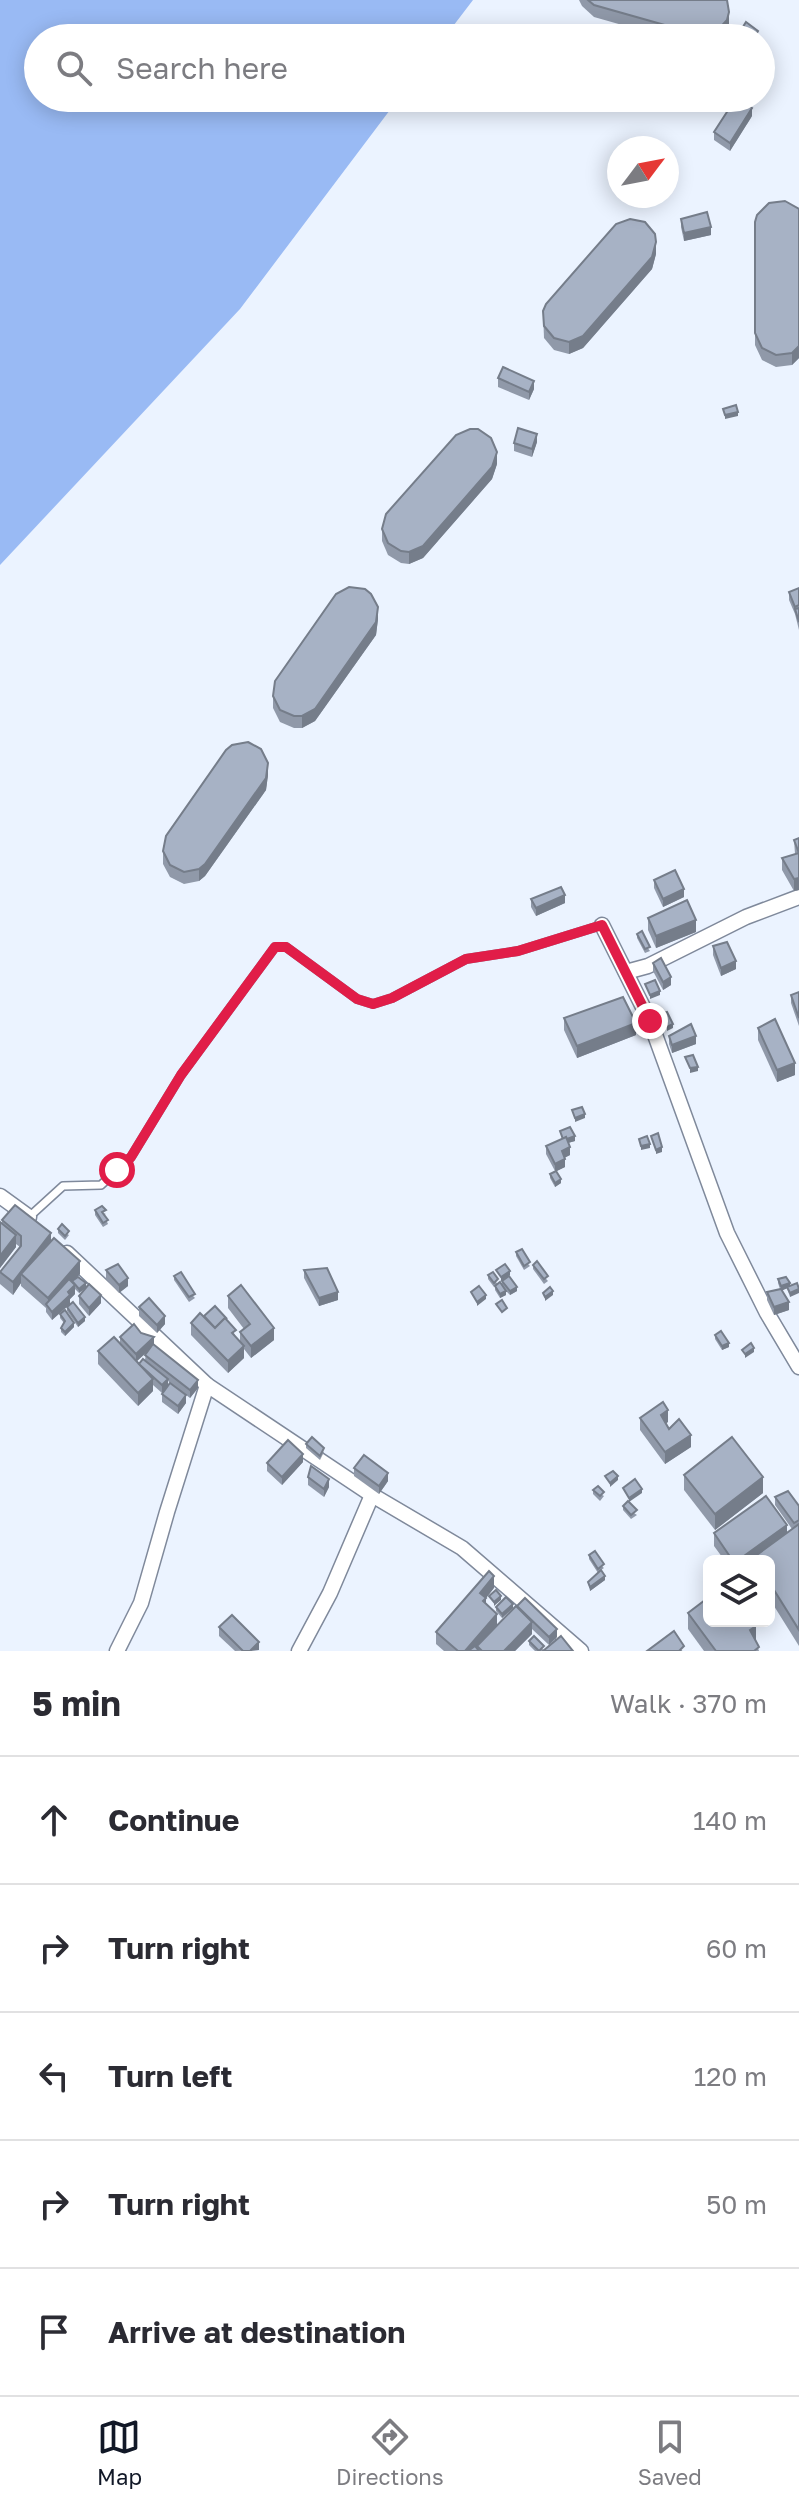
<!DOCTYPE html>
<html lang="en">
<head>
<meta charset="utf-8">
<style>
  :root { --surface:#fff; --page:#f7f7f7; --text:#2b2b33; --muted:#7c7c81; --line:#e1e1e2; --accent:#111827 }
  body { margin:0; font-family:"Golos Text",sans-serif; background:var(--page); color:var(--text) }
  .controls { position:absolute; right:24px; bottom:24px; display:grid; overflow:hidden; border-radius:12px; box-shadow:0 4px 20px #0003 }
  .controls button { width:72px; height:72px; display:grid; place-items:center; padding:0; border:0; border-bottom:2px solid var(--line); background:var(--surface); color:var(--text); font:40px sans-serif }
  .compass { position:absolute; left:607px; top:136px; width:72px; height:72px; border-radius:50%; background:var(--surface); box-shadow:0 4px 20px #0003; rotate:58deg }
  .stop { position:absolute; width:24px; height:24px; margin:-18px; border:6px solid #e11d48; border-radius:50%; background:#fff }
  .stop.end { background:#e11d48; border-color:#fff; box-shadow:0 2px 8px #0008 }
  .list { margin:0; padding:0; list-style:none }
  h2 { display:flex; justify-content:space-between; align-items:center; height:104px; margin:0; padding:0 32px; font-size:34px }
  h2 small { font-size:26px; font-weight:400; color:var(--muted) }
  .list li { display:grid; grid-template-columns:52px 1fr auto; gap:24px; align-items:center; box-sizing:border-box; height:128px; padding:0 32px; border-top:2px solid var(--line) }
  .list b { display:block; font-size:30px; white-space:nowrap }
  .list em { font-size:26px; font-style:normal; color:var(--muted) }
  .icon { flex:none; width:44px; height:44px; fill:none; stroke:currentColor; stroke-width:2; stroke-linecap:round; stroke-linejoin:round }
  .map { position:relative; flex:none; width:799px; height:1651px; overflow:hidden }
  .search { position:absolute; background:var(--surface); box-shadow:0 4px 20px #0003; left:24px; right:24px; top:24px; height:88px; display:flex; align-items:center; gap:20px; box-sizing:border-box; padding:0 28px; border-radius:44px; color:var(--muted); font-size:30px }
  .sheet { height:744px; background:var(--surface) }
  nav { display:flex; justify-content:space-around; align-items:center; box-sizing:border-box; height:112px; border-top:2px solid var(--line); background:var(--surface); font-size:22px; color:var(--muted) }
  nav a { display:grid; justify-items:center; gap:4px }
  nav .on { color:var(--accent) }
  .map>svg:first-child { display:block }
  .water { fill:#99baf4 }
  .lines { fill:none; stroke-linecap:round; stroke-linejoin:round }
  .lane-casing { stroke:#7f899b; stroke-width:10 }
  .street-casing { stroke:#7f899b; stroke-width:17 }
  .lane { stroke:#fff; stroke-width:7 }
  .street { stroke:#fff; stroke-width:14 }
  .wall { fill:#9099a9; fill-rule:evenodd }
  .shaded-wall { fill:#757d8a }
  .building { fill:#a7b2c5; stroke:#757d8a; stroke-width:2 }
  .route { stroke:#e11d48; stroke-width:10 }
</style>
</head>
<body>
<div class="map">
<svg width="799" height="1651" viewBox="0 0 799 1651">
  <rect width="100%" height="100%" fill="#ebf3ff"/>
  <!-- water -->
  <path class="water" d="M0 0H473L444 38H38V98H399L240 309 0 565Z"/>
  <g class="lines">
    <!-- lane casing -->
    <g class="lane-casing">
      <path id="lane" d="M29 1217 63 1186 101 1185 131 1157 181 1075 275 947H286L357 999 373 1004 392 998 466 959 518 951 602 925"/>
    </g>
    <!-- street casing -->
    <g class="street-casing">
      <g id="street">
        <path d="M602 925 650 1021 727 1233 767 1313 799 1367"/>
        <path d="M626 972 648 966 746 917 799 897"/>
        <path d="M0 1196 29 1217"/>
        <path d="M67 1253 207 1385 372 1495 462 1548 581 1651"/>
        <path d="M117 1651 141 1603 167 1512 207 1385"/>
        <path d="M299 1651 330 1593 372 1495"/>
      </g>
    </g>
    <!-- lane -->
    <use href="#lane" class="lane"/>
    <!-- street -->
    <use href="#street" class="street"/>
  </g>
  <!-- wall -->
  <g class="wall">
    <path d="M579 0H727L729 24 727 32 722 38H668L594 17 582 6Z"/>
    <path d="M752 116 730 151 714 140V132Z"/>
    <path d="M799 208V358L792 365 776 367 762 360 755 345V222Z"/>
    <path d="M681 219 711 235 684 241 681 227Z"/>
    <path d="M656 254 652 269 583 348 569 354 554 350 544 338 543 311Z"/>
    <path d="M498 378 534 389 529 400 498 387Z"/>
    <path d="M537 442 532 457 514 451V443Z"/>
    <path d="M497 464 492 479 423 558 409 564 401 563 388 555 382 541V529Z"/>
    <path d="M799 588V630L795 614 789 600V592Z"/>
    <path d="M378 619 376 635 315 721 302 728H294L280 722 273 708V696Z"/>
    <path d="M268 775 266 790 205 876 199 881 184 884 170 877 163 864V851Z"/>
    <path d="M799 838V890L794 891 782 870V858L795 854 794 840Z"/>
    <path d="M654 880 684 897 663 907 654 888Z"/>
    <path d="M531 899 565 903 536 916 531 907Z"/>
    <path d="M648 918 696 932 656 948 648 930Z"/>
    <path d="M637 934 650 951 645 953 637 938Z"/>
    <path d="M713 946 736 969 721 976 713 955Z"/>
    <path d="M653 963 671 985 663 990 653 971Z"/>
    <path d="M799 992V1026L791 1003V995Z"/>
    <path d="M564 1018 636 1035 577 1058 564 1030Z"/>
    <path d="M758 1028 795 1075 777 1082 758 1040Z"/>
    <path d="M669 1036 696 1044 672 1053 669 1044Z"/>
    <path d="M560 1131 575 1141 568 1143 570 1155 564 1158 565 1167 556 1171 561 1183 555 1187 550 1178V1174L555 1171 546 1154V1146L562 1139Z"/>
    <path d="M95 1210 106 1214 104 1215 108 1224 103 1227 95 1215Z"/>
    <path d="M2 1220 51 1241 80 1274 76 1278 86 1283 79 1293 75 1289V1294L70 1299V1304L52 1320 46 1312V1308L21 1286V1283L13 1295 0 1284V1272L20 1247 16 1244V1247L0 1268V1222L2 1223Z"/>
    <path d="M58 1229 69 1235 65 1240 58 1233Z"/>
    <path d="M516 1252 530 1266 524 1270 516 1256Z"/>
    <path d="M533 1265 548 1281 544 1284 533 1269Z"/>
    <path d="M106 1270 128 1286 119 1293 106 1279Z"/>
    <path d="M304 1270 338 1300 319 1306 304 1278Z"/>
    <path d="M488 1275 498 1284H502V1281L517 1291 510 1295 506 1291V1295L500 1298 495 1290V1286L494 1287 488 1279Z"/>
    <path d="M174 1276 195 1298 189 1302 174 1280Z"/>
    <path d="M778 1279 790 1286 797 1283 790 1297 787 1288 782 1290 789 1310 774 1315 767 1300V1292L780 1289 778 1283Z"/>
    <path d="M79 1296 101 1303 89 1316 79 1304Z"/>
    <path d="M228 1296 274 1340 251 1358 244 1349V1358L228 1373 191 1335V1323L204 1317 227 1320 236 1337 240 1342V1332L244 1329 228 1308Z"/>
    <path d="M67 1307 85 1321 78 1327 67 1311Z"/>
    <path d="M139 1307 165 1324 157 1333 139 1316Z"/>
    <path d="M60 1314 74 1327 65 1336 61 1332V1328L64 1323 60 1318Z"/>
    <path d="M141 1333 198 1388 190 1398 168 1381V1387L186 1403 178 1414 162 1402V1393L153 1385V1391L138 1406 98 1364V1351L120 1344V1337ZM146 1353 145 1360 139 1364 137 1361Z"/>
    <path d="M715 1335 729 1347 722 1350 715 1339Z"/>
    <path d="M640 1418 668 1422 665 1423 669 1429 691 1447 665 1464 640 1430Z"/>
    <path d="M306 1444 324 1452 320 1460 306 1448Z"/>
    <path d="M303 1462 282 1485 267 1471V1463Z"/>
    <path d="M354 1468 388 1481 379 1494 354 1476Z"/>
    <path d="M684 1475 763 1493 715 1530 684 1490Z"/>
    <path d="M308 1477 329 1487 324 1497 308 1485Z"/>
    <path d="M593 1490 604 1496 600 1501 593 1494Z"/>
    <path d="M775 1497 799 1506V1646L769 1598V1561H725L714 1546V1533H787L792 1529 775 1505Z"/>
    <path d="M623 1506 637 1515 631 1519 623 1510Z"/>
    <path d="M589 1555 604 1568 601 1570 605 1580 590 1591 588 1582 598 1573 589 1559Z"/>
    <path d="M494 1588 486 1598V1603L497 1625 516 1606 557 1637 549 1645 532 1629V1634L515 1651H444L436 1644V1632Z"/>
    <path d="M496 1607 513 1608 502 1618 496 1611Z"/>
    <path d="M688 1613 756 1642 759 1651H704L688 1629Z"/>
    <path d="M219 1627 259 1650 235 1651 219 1636Z"/>
    <path d="M529 1641 544 1650 573 1651H535L529 1645Z"/>
  </g>
  <!-- shaded-wall -->
  <g class="shaded-wall">
    <path d="M729 12V24L727 32 722 38H716V32Z"/>
    <path d="M752 108V116L730 151V143Z"/>
    <path d="M711 227V235L684 241V233Z"/>
    <path d="M656 242V254L652 269 583 348 569 354V342Z"/>
    <path d="M799 346V358L792 365V353Z"/>
    <path d="M534 381V389L529 400V392Z"/>
    <path d="M738 412V416L725 419V415Z"/>
    <path d="M537 434V442L532 457V449Z"/>
    <path d="M497 452V464L492 479 423 558 409 564V552Z"/>
    <path d="M378 607V619L376 635 315 721 302 728V716Z"/>
    <path d="M268 763V775L266 790 205 876 199 881V869Z"/>
    <path d="M799 878V890L794 891V879Z"/>
    <path d="M684 889V897L663 907V899Z"/>
    <path d="M565 895V903L536 916V908Z"/>
    <path d="M696 920V932L656 948V936Z"/>
    <path d="M736 961V969L721 976V968Z"/>
    <path d="M671 977V985L663 990V982Z"/>
    <path d="M660 991V995L650 999V995Z"/>
    <path d="M636 1023V1035L577 1058V1046Z"/>
    <path d="M673 1024V1028L667 1031V1027Z"/>
    <path d="M696 1036V1044L672 1053V1045Z"/>
    <path d="M795 1063V1075L777 1082V1070Z"/>
    <path d="M698 1067V1071L690 1073V1068Z"/>
    <path d="M585 1114V1118L575 1122V1118Z"/>
    <path d="M575 1136V1141L564 1144V1140Z"/>
    <path d="M650 1144V1148L641 1150V1146Z"/>
    <path d="M570 1147V1155L562 1159V1151Z"/>
    <path d="M662 1147V1152L656 1154V1150Z"/>
    <path d="M565 1159V1167L555 1172V1164Z"/>
    <path d="M561 1179V1183L555 1187V1183Z"/>
    <path d="M51 1233V1245L21 1274V1283L13 1295V1282Z"/>
    <path d="M16 1235V1247L0 1268V1256Z"/>
    <path d="M80 1261V1274L49 1308 48 1306V1298Z"/>
    <path d="M510 1271V1275L501 1281V1277Z"/>
    <path d="M128 1278V1286L119 1293V1285Z"/>
    <path d="M86 1283V1288L79 1293V1289Z"/>
    <path d="M790 1283V1287L781 1291V1286Z"/>
    <path d="M75 1285V1294L70 1299V1304L52 1320V1312Z"/>
    <path d="M517 1287V1291L510 1295V1291Z"/>
    <path d="M799 1289V1293L790 1297V1293Z"/>
    <path d="M506 1291V1295L500 1298V1294Z"/>
    <path d="M553 1291V1295L545 1301V1297Z"/>
    <path d="M338 1292V1300L319 1306V1298Z"/>
    <path d="M101 1295V1303L89 1316V1308Z"/>
    <path d="M486 1295V1299L477 1306V1302Z"/>
    <path d="M789 1302V1310L774 1315V1307Z"/>
    <path d="M165 1316V1324L157 1333V1325Z"/>
    <path d="M85 1317V1321L78 1327V1323Z"/>
    <path d="M74 1323V1327L65 1336V1332Z"/>
    <path d="M274 1328V1340L251 1358V1346Z"/>
    <path d="M154 1337V1345L136 1362V1354Z"/>
    <path d="M729 1343V1347L722 1350V1346Z"/>
    <path d="M244 1346V1358L228 1373V1361Z"/>
    <path d="M754 1348V1352L745 1358V1354Z"/>
    <path d="M153 1379V1391L138 1406V1393Z"/>
    <path d="M168 1379V1387L162 1393V1385Z"/>
    <path d="M198 1380V1388L190 1398V1390Z"/>
    <path d="M186 1395V1403L178 1414V1406Z"/>
    <path d="M668 1410V1422L661 1427V1415Z"/>
    <path d="M691 1435V1447L665 1464V1452Z"/>
    <path d="M303 1454V1462L282 1485V1477Z"/>
    <path d="M388 1473V1481L379 1494V1486Z"/>
    <path d="M618 1476V1480L610 1487V1483Z"/>
    <path d="M763 1477V1493L715 1530V1514Z"/>
    <path d="M329 1479V1487L324 1497V1489Z"/>
    <path d="M642 1489V1493L629 1502V1498Z"/>
    <path d="M787 1525V1537L754 1557V1561H737Z"/>
    <path d="M494 1576V1588L486 1598V1610L480 1593Z"/>
    <path d="M605 1576V1580L590 1591V1587Z"/>
    <path d="M501 1596V1600L494 1606V1602Z"/>
    <path d="M513 1604V1608L502 1618V1614Z"/>
    <path d="M497 1614V1626L477 1646 475 1651H465Z"/>
    <path d="M532 1622V1634L515 1651H504Z"/>
    <path d="M756 1626V1642L750 1630Z"/>
    <path d="M557 1629V1637L549 1645V1637Z"/>
    <path d="M259 1642V1650L250 1651Z"/>
  </g>
  <!-- building -->
  <g class="building">
    <path d="M588 0H727L729 12 727 20 716 32 700 35 594 5Z"/>
    <path d="M746 22 758 31 754 38H736Z"/>
    <path d="M736 98 752 108 730 143 714 132Z"/>
    <path d="M785 201 799 209V346L792 353 776 355 762 348 755 333V222L757 215 769 203Z"/>
    <path d="M707 212 711 227 684 233 681 219Z"/>
    <path d="M630 219 645 222 655 234 656 242 652 257 583 336 569 342 554 338 544 326 543 311 546 304 616 224Z"/>
    <path d="M503 367 534 381 529 392 498 378Z"/>
    <path d="M736 405 738 412 725 415 723 409Z"/>
    <path d="M518 428 537 434 532 449 514 443Z"/>
    <path d="M470 429H478L491 438 497 452 492 467 423 546 409 552 401 551 388 543 382 529 386 514 456 435Z"/>
    <path d="M349 587 365 589 371 594 378 607 376 622 315 709 302 716H294L280 710 273 696 275 681 336 594Z"/>
    <path d="M799 588V605L795 607 789 592Z"/>
    <path d="M799 608V622L795 609Z"/>
    <path d="M248 742 261 749 268 763 266 778 205 864 199 869 184 872 170 865 163 851 166 836 226 750 232 745Z"/>
    <path d="M799 838V878L794 879 782 858 799 853 794 840Z"/>
    <path d="M675 870 684 889 663 899 654 880Z"/>
    <path d="M561 887 565 895 536 908 531 899Z"/>
    <path d="M687 900 696 920 656 936 648 918Z"/>
    <path d="M642 931 650 947 645 949 637 934Z"/>
    <path d="M727 942 736 961 721 968 713 946Z"/>
    <path d="M661 958 671 977 663 982 653 963Z"/>
    <path d="M655 980 660 991 650 995 645 984Z"/>
    <path d="M799 992V1018L791 995Z"/>
    <path d="M623 997 636 1023 577 1046 564 1018Z"/>
    <path d="M667 1012 673 1024 667 1027 661 1014Z"/>
    <path d="M775 1019 795 1063 777 1070 758 1028Z"/>
    <path d="M691 1024 696 1036 672 1045 669 1036Z"/>
    <path d="M693 1055 698 1067 690 1068 685 1057Z"/>
    <path d="M582 1107 585 1114 575 1118 572 1110Z"/>
    <path d="M570 1127 575 1136 567 1139 566 1137 563 1139 560 1131Z"/>
    <path d="M658 1133 662 1147 656 1150 651 1136Z"/>
    <path d="M647 1136 650 1144 641 1146 639 1139Z"/>
    <path d="M566 1137 570 1147 562 1151 565 1159 555 1164 546 1146Z"/>
    <path d="M556 1171 561 1179 555 1183 550 1174Z"/>
    <path d="M15 1205 51 1233 13 1282 0 1272 21 1246V1236L2 1220Z"/>
    <path d="M102 1206 106 1210 102 1212 108 1220 103 1223 95 1210Z"/>
    <path d="M0 1222 16 1235 0 1256Z"/>
    <path d="M62 1224 69 1231 65 1236 58 1229Z"/>
    <path d="M54 1238 80 1261 48 1298 21 1274Z"/>
    <path d="M522 1249 530 1262 524 1266 516 1252Z"/>
    <path d="M537 1261 548 1276 544 1279 533 1265Z"/>
    <path d="M118 1264 128 1278 119 1285 106 1270Z"/>
    <path d="M505 1264 510 1271 501 1277 496 1270Z"/>
    <path d="M327 1268 338 1292 319 1298 304 1270Z"/>
    <path d="M181 1272 195 1294 189 1297 174 1276Z"/>
    <path d="M493 1272 498 1279 494 1283 488 1275Z"/>
    <path d="M509 1276 517 1287 510 1291 502 1281Z"/>
    <path d="M78 1277 86 1283 79 1289 72 1281Z"/>
    <path d="M786 1277 790 1283 781 1286 778 1279Z"/>
    <path d="M69 1279 75 1285 68 1292 70 1295 52 1312 46 1304Z"/>
    <path d="M500 1282 506 1291 500 1294 495 1286Z"/>
    <path d="M797 1283 799 1289 790 1293 787 1287Z"/>
    <path d="M89 1284 101 1295 89 1308 79 1296Z"/>
    <path d="M241 1285 274 1328 251 1346 240 1332 250 1324 228 1296Z"/>
    <path d="M479 1286 486 1295 477 1302 471 1292Z"/>
    <path d="M550 1287 553 1291 545 1297 543 1293Z"/>
    <path d="M781 1289 789 1302 774 1307 767 1292Z"/>
    <path d="M149 1298 165 1316 157 1325 139 1307Z"/>
    <path d="M502 1300 507 1308 502 1312 496 1304Z"/>
    <path d="M73 1302 85 1317 78 1323 67 1307Z"/>
    <path d="M215 1306 227 1319 225 1318 215 1328 204 1316Z"/>
    <path d="M65 1310 74 1323 65 1332 61 1328 65 1321 60 1314Z"/>
    <path d="M200 1313 215 1328 225 1318 236 1330 232 1333 244 1346 228 1361 191 1323Z"/>
    <path d="M134 1324 141 1333 154 1337 136 1354 120 1337Z"/>
    <path d="M721 1331 729 1343 722 1346 715 1335Z"/>
    <path d="M114 1337 153 1379 138 1393 98 1351Z"/>
    <path d="M751 1343 754 1348 745 1354 742 1350Z"/>
    <path d="M153 1344 198 1380 190 1390 145 1355Z"/>
    <path d="M143 1359 168 1379 162 1385 139 1364Z"/>
    <path d="M170 1383 186 1395 178 1406 162 1394Z"/>
    <path d="M663 1402 668 1410 661 1415 669 1429 679 1419 691 1435 665 1452 640 1418Z"/>
    <path d="M312 1437 324 1448 320 1456 306 1444Z"/>
    <path d="M732 1437 763 1477 715 1514 684 1475Z"/>
    <path d="M288 1440 303 1454 282 1477 267 1463Z"/>
    <path d="M364 1455 388 1473 379 1486 354 1468Z"/>
    <path d="M311 1466 329 1479 324 1489 308 1477Z"/>
    <path d="M613 1471 618 1476 610 1483 605 1476Z"/>
    <path d="M635 1479 642 1489 629 1498 623 1488Z"/>
    <path d="M598 1486 604 1492 600 1496 593 1490Z"/>
    <path d="M788 1491 799 1506V1520L794 1523 775 1497Z"/>
    <path d="M766 1496 787 1525 737 1561H733L714 1533Z"/>
    <path d="M628 1501 637 1510 631 1515 623 1506Z"/>
    <path d="M799 1524V1630L769 1582V1561H756L754 1557Z"/>
    <path d="M595 1551 604 1564 598 1569 589 1555Z"/>
    <path d="M601 1570 605 1576 590 1587 588 1582Z"/>
    <path d="M489 1571 494 1576 480 1593 486 1598 483 1601 497 1614 465 1651H458L436 1632Z"/>
    <path d="M496 1590 501 1596 494 1602 489 1596Z"/>
    <path d="M506 1597 513 1604 502 1614 496 1607Z"/>
    <path d="M709 1597V1621H753L756 1626 750 1630 759 1647 754 1651H716L688 1613Z"/>
    <path d="M525 1598 557 1629 549 1637 517 1606Z"/>
    <path d="M516 1606 532 1622 504 1651H482L477 1646Z"/>
    <path d="M232 1615 259 1642 250 1651H243L219 1627Z"/>
    <path d="M674 1631 684 1646 680 1650 681 1651H647Z"/>
    <path d="M534 1636 544 1646 539 1651 529 1641Z"/>
    <path d="M561 1636 573 1651H543Z"/>
    <path d="M475 1646 479 1651H468Z"/>
  </g>
  <g class="lines">
    <!-- route -->
    <path class="route" d="M117 1170 131 1157 181 1075 275 947H286L357 999 373 1004 392 998 466 959 518 951 602 925 650 1021"/>
  </g>
</svg>
<div class="controls">
<button><svg class="icon" aria-label="layers" viewBox="0 0 24 24"><path d="M12 4l9 5-9 5-9-5zM3 14l9 5 9-5"/></svg></button>
</div>
<svg class="compass" viewBox="-18 -18 36 36"><path d="M0-13l5 13h-10z" fill="#e53935"/><path d="M0 13l5-13h-10z" fill="#7c7c81"/></svg>
<div class="stop" style="left:117px;top:1170px"></div>
<div class="stop end" style="left:650px;top:1021px"></div>
<div class="search"><svg class="icon" aria-label="search" viewBox="0 0 24 24"><circle cx="10" cy="10" r="6"/><path d="M15 15l6 6"/></svg>Search here</div>
</div>
<section class="sheet">
<h2>5 min<small>Walk · 370 m</small></h2>
<ul class="list">
<li><svg class="icon" aria-label="ahead" viewBox="0 0 24 24"><path d="M12 20V5M6 11l6-6 6 6"/></svg><div><b>Continue</b></div><em>140 m</em></li>
<li><svg class="icon" aria-label="right" viewBox="0 0 24 24"><path d="M7 20v-9h11M14 6l5 5-5 5"/></svg><div><b>Turn right</b></div><em>60 m</em></li>
<li><svg class="icon" aria-label="left" viewBox="0 0 24 24"><path d="M17 20v-9H6M10 6l-5 5 5 5"/></svg><div><b>Turn left</b></div><em>120 m</em></li>
<li><svg class="icon" aria-label="right" viewBox="0 0 24 24"><path d="M7 20v-9h11M14 6l5 5-5 5"/></svg><div><b>Turn right</b></div><em>50 m</em></li>
<li><svg class="icon" aria-label="arrive" viewBox="0 0 24 24"><path d="M6 21V4h12l-3 4 3 4H6"/></svg><div><b>Arrive at destination</b></div></li>
</ul>
</section>
<nav>
<a class="on"><svg class="icon" aria-label="map" viewBox="0 0 24 24"><path d="M3 6l6-2 6 2 6-2v14l-6 2-6-2-6 2zM9 4v14M15 6v14"/></svg>Map</a>
<a><svg class="icon" aria-label="directions" viewBox="0 0 24 24"><path d="M12 3l9 9-9 9-9-9zM9 14v-3h6M13 9l2 2-2 2"/></svg>Directions</a>
<a><svg class="icon" aria-label="saved" viewBox="0 0 24 24"><path d="M7 4h10v16l-5-4-5 4z"/></svg>Saved</a>
</nav>
</body>
</html>
